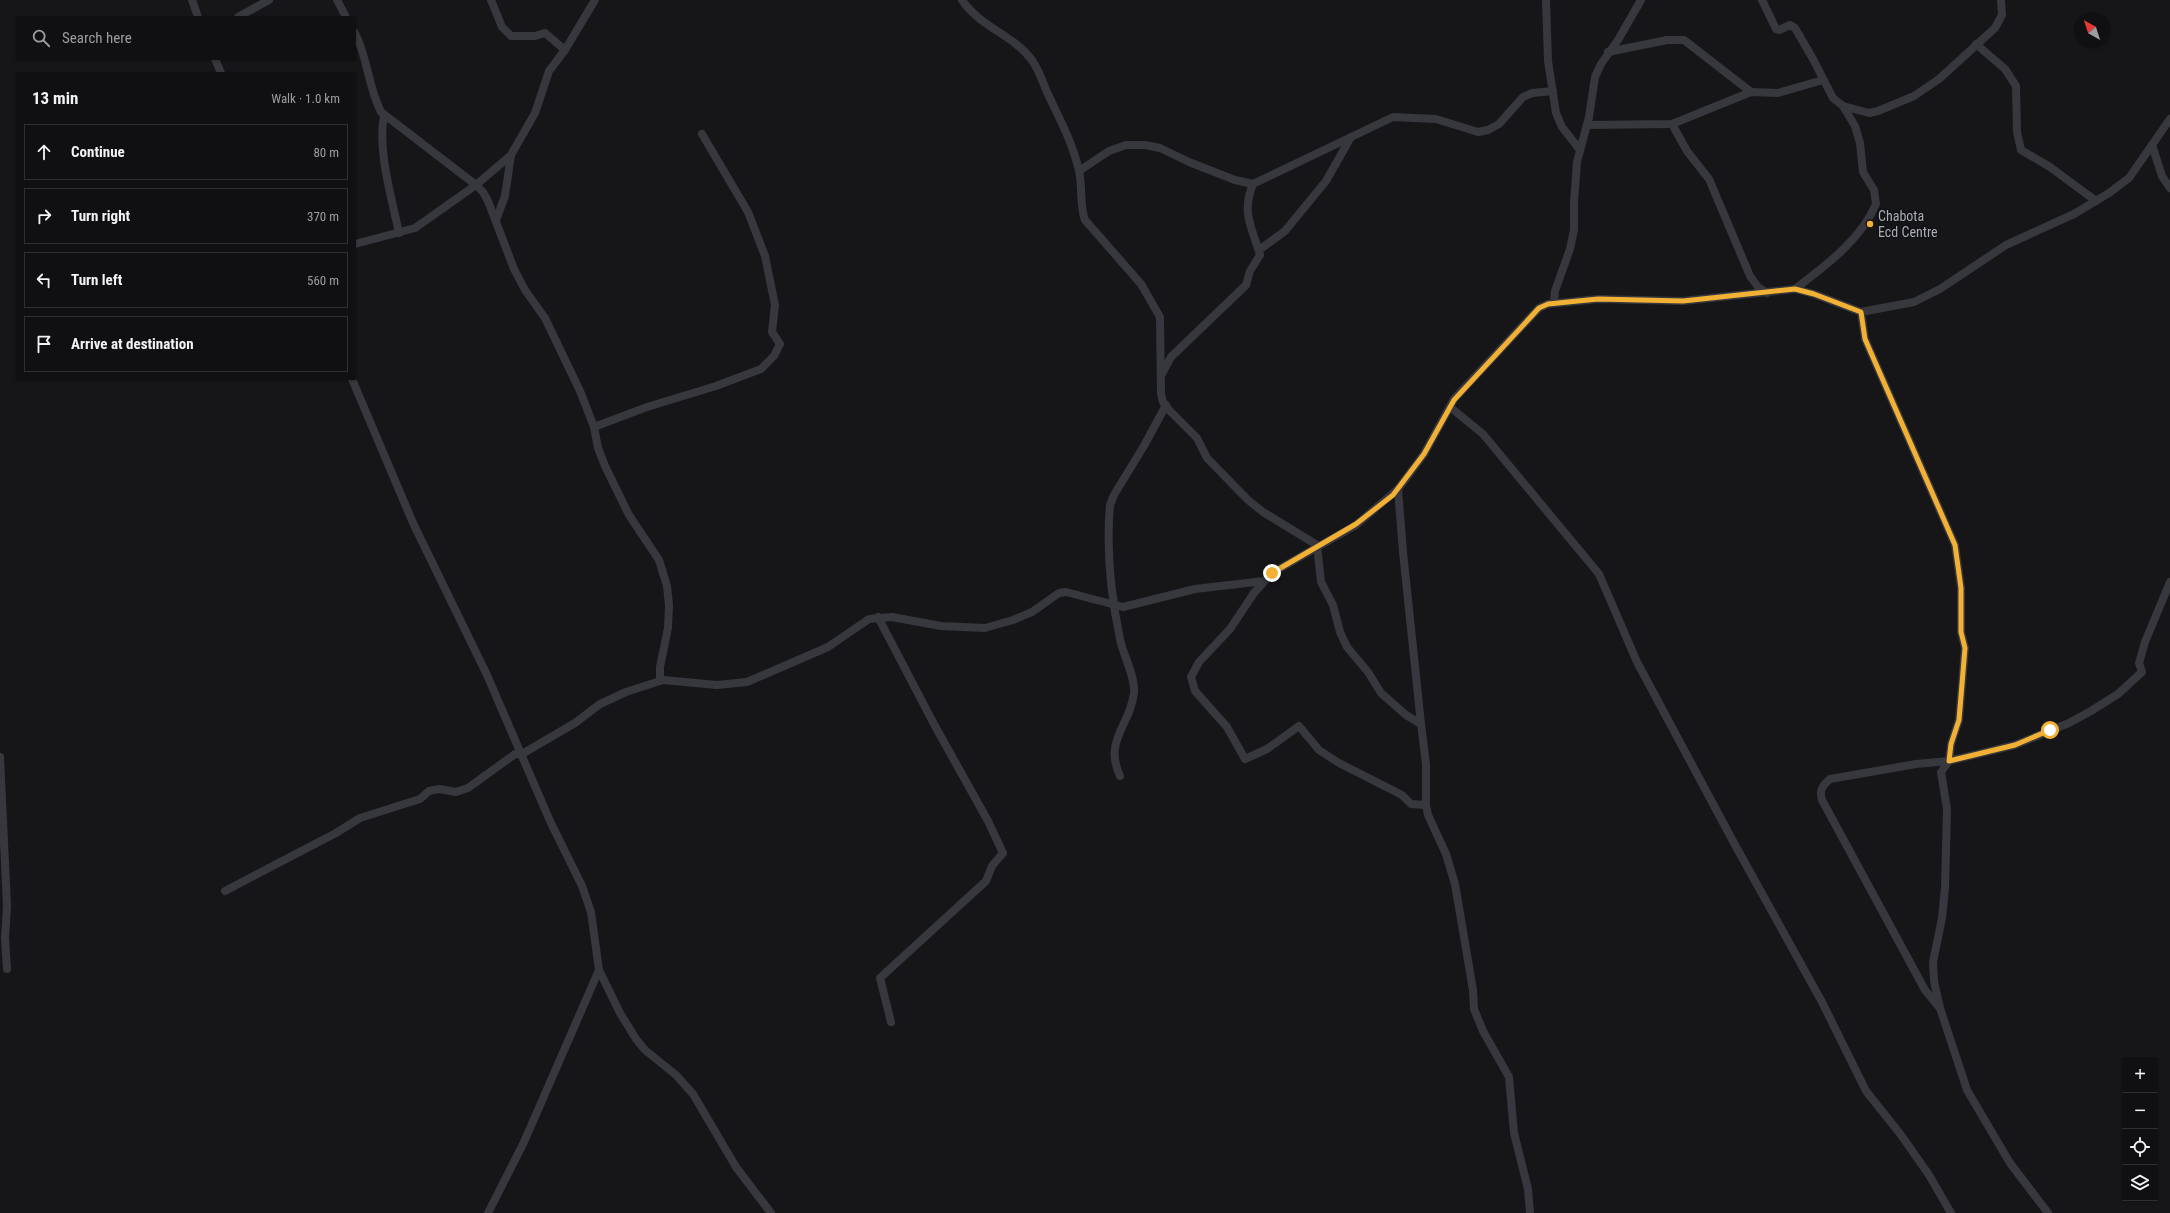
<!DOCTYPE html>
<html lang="en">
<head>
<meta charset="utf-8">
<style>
  :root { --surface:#101012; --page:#1e1e20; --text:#f1f3f6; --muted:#9c9d9f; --line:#303032 }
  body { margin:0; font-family:"Roboto Condensed",sans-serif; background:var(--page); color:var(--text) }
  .controls { position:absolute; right:12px; bottom:12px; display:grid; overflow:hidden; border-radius:0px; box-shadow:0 1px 3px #0004 }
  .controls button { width:36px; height:36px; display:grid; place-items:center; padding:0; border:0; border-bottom:1px solid var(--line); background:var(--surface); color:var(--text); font:20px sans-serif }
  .compass { position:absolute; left:2074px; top:12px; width:36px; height:36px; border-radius:50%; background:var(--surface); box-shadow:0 1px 3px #0004; rotate:321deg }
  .stop { position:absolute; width:12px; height:12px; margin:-9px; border:3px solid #f2b134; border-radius:50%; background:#fff }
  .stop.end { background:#f2b134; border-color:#fff; box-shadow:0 1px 4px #0008 }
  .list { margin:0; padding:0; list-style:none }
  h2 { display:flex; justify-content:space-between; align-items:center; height:52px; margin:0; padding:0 16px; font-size:17px }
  h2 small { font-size:13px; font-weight:400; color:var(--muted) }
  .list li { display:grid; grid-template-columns:26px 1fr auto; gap:12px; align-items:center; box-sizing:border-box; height:56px; margin:0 8px 8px; padding:0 8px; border:1px solid var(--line); border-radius:0px }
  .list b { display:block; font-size:15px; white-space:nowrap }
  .list em { font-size:13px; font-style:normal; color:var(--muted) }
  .icon { flex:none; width:22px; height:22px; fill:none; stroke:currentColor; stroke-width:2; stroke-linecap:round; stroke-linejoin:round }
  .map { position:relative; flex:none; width:2170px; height:1213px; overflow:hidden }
  .search { position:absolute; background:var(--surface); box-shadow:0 1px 3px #0004; left:16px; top:16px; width:340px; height:44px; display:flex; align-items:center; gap:10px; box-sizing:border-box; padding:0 14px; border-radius:0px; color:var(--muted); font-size:15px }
  .panel { position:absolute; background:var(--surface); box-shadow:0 1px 3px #0004; left:16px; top:72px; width:340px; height:308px; border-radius:0px }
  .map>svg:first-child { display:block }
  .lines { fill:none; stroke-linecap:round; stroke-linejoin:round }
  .minor { stroke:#37383d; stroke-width:8 }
  .route { stroke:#f2b134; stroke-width:5 }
  .poi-dot { fill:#f2b134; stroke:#111113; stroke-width:1.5 }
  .labels { text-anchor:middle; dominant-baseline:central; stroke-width:3; stroke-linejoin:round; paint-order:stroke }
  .poi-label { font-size:14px; fill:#a8adb8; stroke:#111113; text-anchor:start }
</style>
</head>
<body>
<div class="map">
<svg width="2170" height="1213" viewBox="0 0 2170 1213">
  <rect width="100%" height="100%" fill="#161618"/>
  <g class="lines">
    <!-- minor -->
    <g class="minor">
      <path d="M192 0 198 17"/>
      <path d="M337 0 346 17"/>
      <path d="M491 0 502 27 511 36H535L545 33 565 50"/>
      <path d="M962 0C979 26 1013 35 1031 59 1039 69 1042 81 1047 92 1059 118 1073 143 1079 171 1083 188 1079 204 1085 220L1141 284 1160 317 1161 394 1163 402 1169 410 1197 438 1207 458 1248 500 1263 512 1317 545 1321 582 1333 605 1340 632 1347 647 1368 672 1381 693 1406 715 1421 724 1426 764V805L1428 815 1446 854 1455 884 1473 990 1474 1009 1483 1031 1509 1077 1514 1133 1528 1189 1530 1213"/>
      <path d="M1546 0 1548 61 1556 113 1562 127 1580 150"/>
      <path d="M1762 0 1776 29 1779 30 1790 25 1795 28 1813 59 1833 98 1843 106 1869 113 1878 111 1914 96 1939 79 1995 28 2002 15 2001 0"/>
      <path d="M238 17 269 0"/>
      <path d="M355 33C368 58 368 87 381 112L476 185 483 192 488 201 514 269 525 290 545 318 580 391 594 427 598 448 605 466 629 515 659 560 667 586 669 605 668 628 660 667V681"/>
      <path d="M1976 44 2005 69 2016 86 2017 132 2021 150 2050 167 2096 201"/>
      <path d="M1608 52 1667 40H1684L1751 92"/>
      <path d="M215 59 221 73"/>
      <path d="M384 116C377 149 392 199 399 233"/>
      <path d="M1672 124 1687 151 1709 179 1750 276 1758 287 1767 293"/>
      <path d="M1587 125 1672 124 1751 92 1778 93 1823 80"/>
      <path d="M2152 145 2162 176 2170 188"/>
      <path d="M1079 171 1109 151 1126 145H1145L1160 148 1189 162 1235 180 1253 184 1393 117 1436 119 1478 132 1488 130 1499 124 1523 97 1532 93 1553 91"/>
      <path d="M496 220 505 196 511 155 535 113 549 71 565 50 595 0"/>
      <path d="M355 244 415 228 476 185 511 155"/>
      <path d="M1259 250 1285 231 1326 181 1351 137"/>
      <path d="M1795 289C1825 266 1861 240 1876 204L1874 190 1863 172 1860 143 1855 126 1843 106"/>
      <path d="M1554 303 1555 291 1570 249 1574 230V202L1577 162 1589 117 1595 77 1601 64 1618 40 1641 0"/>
      <path d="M1861 312 1865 339 1955 545 1961 588V632L1965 648 1959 720 1951 744 1949 761 1941 772 1947 809 1945 888 1942 918 1933 962 1934 981 1940 1008 1967 1090 2010 1163 2048 1213"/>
      <path d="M1162 374 1171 357 1246 285 1250 271 1260 255C1252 227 1241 213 1253 184"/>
      <path d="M352 379 413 523 487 675 550 821 582 886 591 912 599 970 620 1013 636 1039 645 1050 676 1075 693 1094 736 1167 771 1213"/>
      <path d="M1450 407 1483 434 1599 574 1637 662 1734 843 1822 1002 1866 1091 1901 1135 1929 1175 1951 1213"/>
      <path d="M594 427 647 407 716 386 761 369 774 356 780 344 772 332 775 305 765 256 748 212 702 134"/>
      <path d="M1398 489 1403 552 1421 724"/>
      <path d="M878 617 935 726 988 821 1003 853 992 866 986 881 880 978 891 1022"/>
      <path d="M0 757 7 906 5 938 7 969"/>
      <path d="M1120 776C1103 740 1131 725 1134 692 1135 675 1123 655 1120 639 1111 596 1106 549 1110 505L1114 495 1145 444 1166 405"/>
      <path d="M1426 805 1411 804 1402 795 1339 763 1319 750 1299 726 1267 749 1245 759 1227 727 1195 691 1191 677 1199 662 1230 629 1254 593 1272 573 1356 525 1398 489 1424 454 1454 399 1539 308 1548 304 1598 299 1683 301 1795 289 1814 294 1861 312 1914 302 1940 289 2006 245 2074 214 2109 193 2129 178 2170 119"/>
      <path d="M225 891 336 833 360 818 420 799 429 791 439 789 456 792 468 788 515 754H522L575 723 600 704 626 692 663 680 717 685 747 682 828 647 869 619 892 617 941 626 985 628 1013 620 1032 612 1059 593 1066 592 1123 607 1195 589 1264 581"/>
      <path d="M1938 1006 1925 990 1822 800C1819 790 1822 786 1830 779L1916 764 1949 761 2015 745 2069 723 2091 711 2118 694 2142 672 2139 663 2145 642 2170 582"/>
      <path d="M488 1213 524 1142 599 970"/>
    </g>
  </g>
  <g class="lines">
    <!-- route -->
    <path class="route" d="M1272 573 1356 524 1393 495 1424 454 1454 400 1539 308 1548 304 1598 299 1683 301 1795 289 1814 294 1861 312 1865 339 1955 545 1961 588V632L1965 648 1959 720 1951 744 1949 761 2015 745 2050 730"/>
  </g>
  <!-- markers -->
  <circle class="poi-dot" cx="1870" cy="224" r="4"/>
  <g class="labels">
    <!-- poi labels -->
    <g class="poi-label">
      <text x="1878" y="216">Chabota<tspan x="1878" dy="16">Ecd Centre</tspan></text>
    </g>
  </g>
</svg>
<div class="controls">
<button>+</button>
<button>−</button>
<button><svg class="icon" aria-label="locate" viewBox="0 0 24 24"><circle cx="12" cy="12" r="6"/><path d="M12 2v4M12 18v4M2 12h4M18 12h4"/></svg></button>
<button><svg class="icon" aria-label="layers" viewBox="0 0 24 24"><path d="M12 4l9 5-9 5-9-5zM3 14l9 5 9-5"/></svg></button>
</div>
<svg class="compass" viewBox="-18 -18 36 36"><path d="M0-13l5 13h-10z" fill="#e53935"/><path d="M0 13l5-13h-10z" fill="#9c9d9f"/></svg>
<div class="stop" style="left:2050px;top:730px"></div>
<div class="stop end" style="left:1272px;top:573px"></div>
<div class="search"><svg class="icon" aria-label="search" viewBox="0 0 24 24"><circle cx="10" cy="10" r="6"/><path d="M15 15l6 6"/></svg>Search here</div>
<section class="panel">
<h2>13 min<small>Walk · 1.0 km</small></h2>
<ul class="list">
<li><svg class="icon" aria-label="ahead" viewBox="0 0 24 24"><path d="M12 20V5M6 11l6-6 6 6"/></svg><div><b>Continue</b></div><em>80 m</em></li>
<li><svg class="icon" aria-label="right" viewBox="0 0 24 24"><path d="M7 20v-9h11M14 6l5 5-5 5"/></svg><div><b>Turn right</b></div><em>370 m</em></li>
<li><svg class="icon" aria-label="left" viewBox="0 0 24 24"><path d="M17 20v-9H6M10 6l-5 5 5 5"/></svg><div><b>Turn left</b></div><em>560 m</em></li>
<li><svg class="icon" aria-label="arrive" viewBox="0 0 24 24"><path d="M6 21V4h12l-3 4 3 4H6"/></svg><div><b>Arrive at destination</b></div></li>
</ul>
</section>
</div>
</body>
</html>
